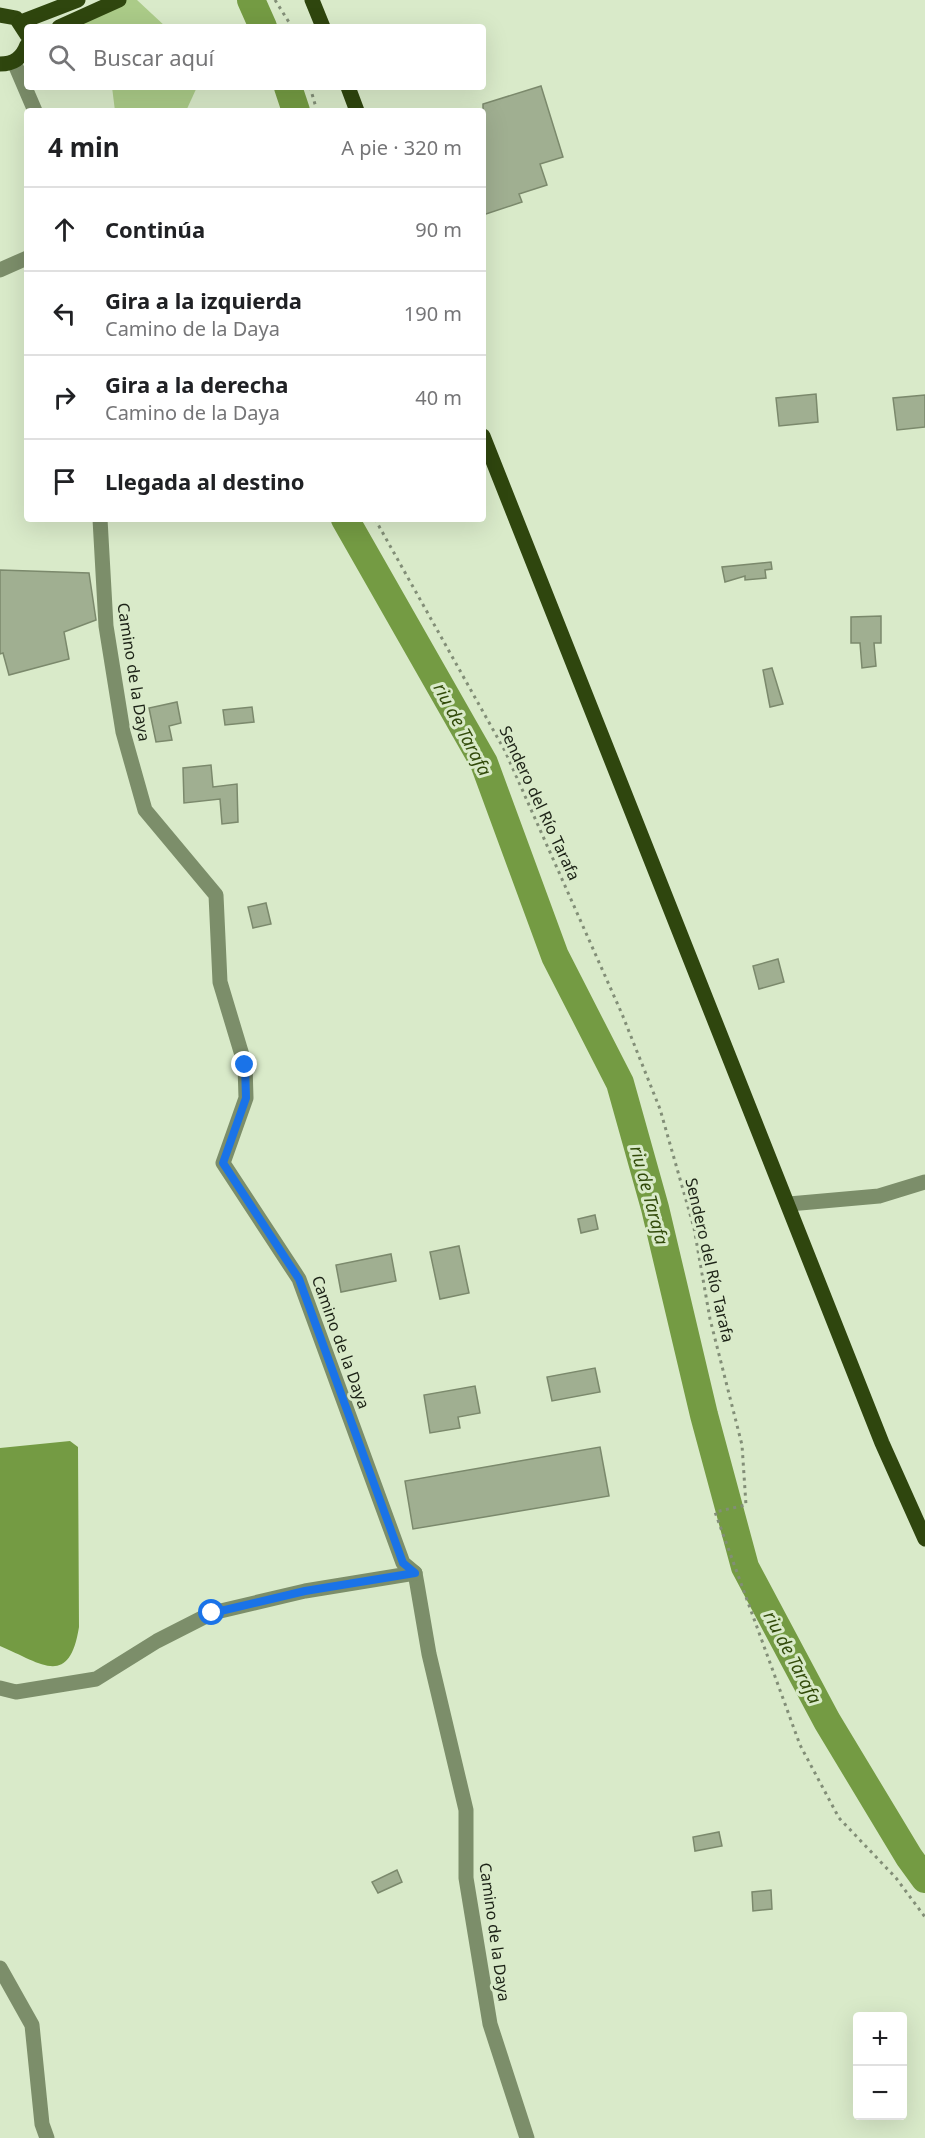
<!DOCTYPE html>
<html lang="es">
<head>
<meta charset="utf-8">
<style>
  :root { --surface:#fff; --page:#f2f2f2; --text:#202124; --muted:#757577; --line:#e0e0e0 }
  body { margin:0; font-family:"Noto Sans",sans-serif; background:var(--page); color:var(--text) }
  .controls { position:absolute; right:18px; bottom:18px; display:grid; overflow:hidden; border-radius:6px; box-shadow:0 6px 24px #0002 }
  .controls button { width:54px; height:54px; display:grid; place-items:center; padding:0; border:0; border-bottom:2px solid var(--line); background:var(--surface); color:var(--text); font:30px sans-serif }
  .stop { position:absolute; width:18px; height:18px; margin:-14px; border:4px solid #1a73e8; border-radius:50%; background:#fff }
  .stop.end { background:#1a73e8; border-color:#fff; box-shadow:0 2px 6px #0008 }
  .list { margin:0; padding:0; list-style:none }
  h2 { display:flex; justify-content:space-between; align-items:center; height:78px; margin:0; padding:0 24px; font-size:26px }
  h2 small { font-size:20px; font-weight:400; color:var(--muted) }
  .list li { display:grid; grid-template-columns:39px 1fr auto; gap:18px; align-items:center; box-sizing:border-box; height:84px; padding:0 24px; border-top:2px solid var(--line) }
  .list b { display:block; font-size:22px; white-space:nowrap }
  .list p { margin:0; font-size:20px; white-space:nowrap; color:var(--muted) }
  .list em { font-size:20px; font-style:normal; color:var(--muted) }
  .icon { flex:none; width:33px; height:33px; fill:none; stroke:currentColor; stroke-width:2; stroke-linecap:round; stroke-linejoin:round }
  .map { position:relative; flex:none; width:925px; height:2138px; overflow:hidden }
  .search { position:absolute; background:var(--surface); box-shadow:0 6px 24px #0002; left:24px; top:24px; width:462px; height:66px; display:flex; align-items:center; gap:15px; box-sizing:border-box; padding:0 21px; border-radius:6px; color:var(--muted); font-size:22px }
  .panel { position:absolute; background:var(--surface); box-shadow:0 6px 24px #0002; left:24px; top:108px; width:462px; height:414px; border-radius:6px }
  .map>svg:first-child { display:block }
  .green { fill:#abcb88 }
  .water { fill:#749b43 }
  .lines { fill:none; stroke-linecap:round; stroke-linejoin:round }
  .river { stroke:#749b43; stroke-width:28 }
  .building { fill:#a0af91; stroke:#7b896c; stroke-width:1.5 }
  .path { stroke:#828e77; stroke-width:3; stroke-dasharray:3 4.5; stroke-linecap:butt }
  .minor { stroke:#7c8e6a; stroke-width:15 }
  .major { stroke:#2f460e; stroke-width:15 }
  .route { stroke:#1a73e8; stroke-width:8 }
  .labels { text-anchor:middle; dominant-baseline:central; stroke-width:6; stroke-linejoin:round; paint-order:stroke }
  .street-label { font-size:16px; fill:#1c2216; stroke:#d9eac9 }
  .water-label { font-size:18px; font-style:italic; fill:#324b0a; stroke:#d9eac9 }
</style>
</head>
<body>
<div class="map">
<svg width="925" height="2138" viewBox="0 0 925 2138">
  <rect width="100%" height="100%" fill="#d9eac9"/>
  <!-- green -->
  <g class="green">
    <path d="M119 0H137L166 27H63Z"/>
    <path d="M112 87H197L186 111H115Z"/>
  </g>
  <!-- water -->
  <path class="water" d="M70 1441 78 1447 79 1627C69 1689 41 1663 0 1646V1448Z"/>
  <g class="lines">
    <!-- river -->
    <g class="river">
      <path d="M251 0 263 27"/>
      <path d="M288 87 296 111"/>
      <path d="M345 519 484 763 555 956 620 1083 655 1208 704 1415 745 1567 827 1721 909 1857 925 1879"/>
    </g>
  </g>
  <!-- building -->
  <g class="building">
    <path d="M541 86 563 157 540 164 547 185 519 194 522 202 483 215V104Z"/>
    <path d="M816 394 818 422 779 426 776 398Z"/>
    <path d="M925 395V427L897 430 893 398Z"/>
    <path d="M771 562 772 569 765 570 766 578 745 580V576L725 582 722 567Z"/>
    <path d="M0 570 89 573 96 620 64 632 69 659 9 675 3 653 0 654Z"/>
    <path d="M881 616V643H874L876 666 862 668 860 643H851V617Z"/>
    <path d="M772 668 783 704 770 707 763 670Z"/>
    <path d="M177 702 181 723 169 726 172 740 156 742 149 708Z"/>
    <path d="M252 707 254 722 225 725 223 710Z"/>
    <path d="M211 765 213 787 237 784 238 822 222 824 220 799 184 803 183 768Z"/>
    <path d="M266 903 271 924 253 928 248 907Z"/>
    <path d="M778 959 784 982 759 989 753 966Z"/>
    <path d="M595 1215 598 1229 581 1233 578 1219Z"/>
    <path d="M459 1246 469 1293 440 1299 430 1252Z"/>
    <path d="M391 1254 396 1281 341 1292 336 1265Z"/>
    <path d="M595 1368 600 1392 552 1401 547 1377Z"/>
    <path d="M475 1386 480 1413 458 1417 460 1428 430 1433 424 1395Z"/>
    <path d="M600 1447 609 1496 413 1529 405 1481Z"/>
    <path d="M719 1832 722 1846 695 1851 693 1837Z"/>
    <path d="M397 1870 402 1882 378 1893 372 1882Z"/>
    <path d="M771 1890 772 1909 753 1911 752 1892Z"/>
  </g>
  <g class="lines">
    <!-- path -->
    <g class="path">
      <path d="M275 0 292 27"/>
      <path d="M310 87 317 111"/>
      <path d="M375 519 505 751 622 1014 660 1109 694 1228 710 1319 742 1445 746 1505 715 1512 800 1745 839 1818 896 1878 925 1917"/>
    </g>
    <!-- minor -->
    <g class="minor">
      <path d="M14 62 35 111"/>
      <path d="M0 270 27 258"/>
      <path d="M100 519 106 626 123 732 145 810 216 895 220 982 245 1065 246 1098 223 1163 299 1279 403 1563 415 1573 417 1584 429 1654 466 1810V1878L490 2024 527 2138"/>
      <path d="M789 1204 879 1196 925 1182"/>
      <path d="M0 1688 16 1692 96 1679 157 1641 212 1613 305 1591 415 1573"/>
      <path d="M0 1968 32 2025 42 2124 47 2138"/>
    </g>
    <!-- major -->
    <g class="major">
      <path d="M312 0 323 27"/>
      <path d="M0 15 16 18 27 35"/>
      <path d="M21 22 78 0"/>
      <path d="M59 27 119 0"/>
      <path d="M0 64C14 64 22 58 27 45"/>
      <path d="M348 87 357 111"/>
      <path d="M483 436 882 1443 925 1539"/>
    </g>
  </g>
  <g class="lines">
    <!-- route -->
    <path class="route" d="M212 1613 305 1591 415 1573 403 1563 299 1279 223 1163 246 1098 245 1065"/>
  </g>
  <g class="labels">
    <!-- street labels -->
    <g class="street-label">
      <text transform="translate(134 672) rotate(81)">Camino de la Daya</text>
      <text transform="translate(540 803) rotate(65)">Sendero del Río Tarafa</text>
      <text transform="translate(710 1260) rotate(77)">Sendero del Río Tarafa</text>
      <text transform="translate(341 1342) rotate(70)">Camino de la Daya</text>
      <text transform="translate(495 1932) rotate(82)">Camino de la Daya</text>
    </g>
    <!-- water labels -->
    <g class="water-label">
      <text transform="translate(463 729) rotate(62)">riu de Tarafa</text>
      <text transform="translate(650 1195) rotate(75)">riu de Tarafa</text>
      <text transform="translate(793 1657) rotate(62)">riu de Tarafa</text>
    </g>
  </g>
</svg>
<div class="controls">
<button>+</button>
<button>−</button>
</div>
<div class="stop" style="left:212px;top:1613px"></div>
<div class="stop end" style="left:245px;top:1065px"></div>
<div class="search"><svg class="icon" aria-label="search" viewBox="0 0 24 24"><circle cx="10" cy="10" r="6"/><path d="M15 15l6 6"/></svg>Buscar aquí</div>
<section class="panel">
<h2>4 min<small>A pie · 320 m</small></h2>
<ul class="list">
<li><svg class="icon" aria-label="ahead" viewBox="0 0 24 24"><path d="M12 20V5M6 11l6-6 6 6"/></svg><div><b>Continúa</b></div><em>90 m</em></li>
<li><svg class="icon" aria-label="left" viewBox="0 0 24 24"><path d="M17 20v-9H6M10 6l-5 5 5 5"/></svg><div><b>Gira a la izquierda</b><p>Camino de la Daya</p></div><em>190 m</em></li>
<li><svg class="icon" aria-label="right" viewBox="0 0 24 24"><path d="M7 20v-9h11M14 6l5 5-5 5"/></svg><div><b>Gira a la derecha</b><p>Camino de la Daya</p></div><em>40 m</em></li>
<li><svg class="icon" aria-label="arrive" viewBox="0 0 24 24"><path d="M6 21V4h12l-3 4 3 4H6"/></svg><div><b>Llegada al destino</b></div></li>
</ul>
</section>
</div>
</body>
</html>
